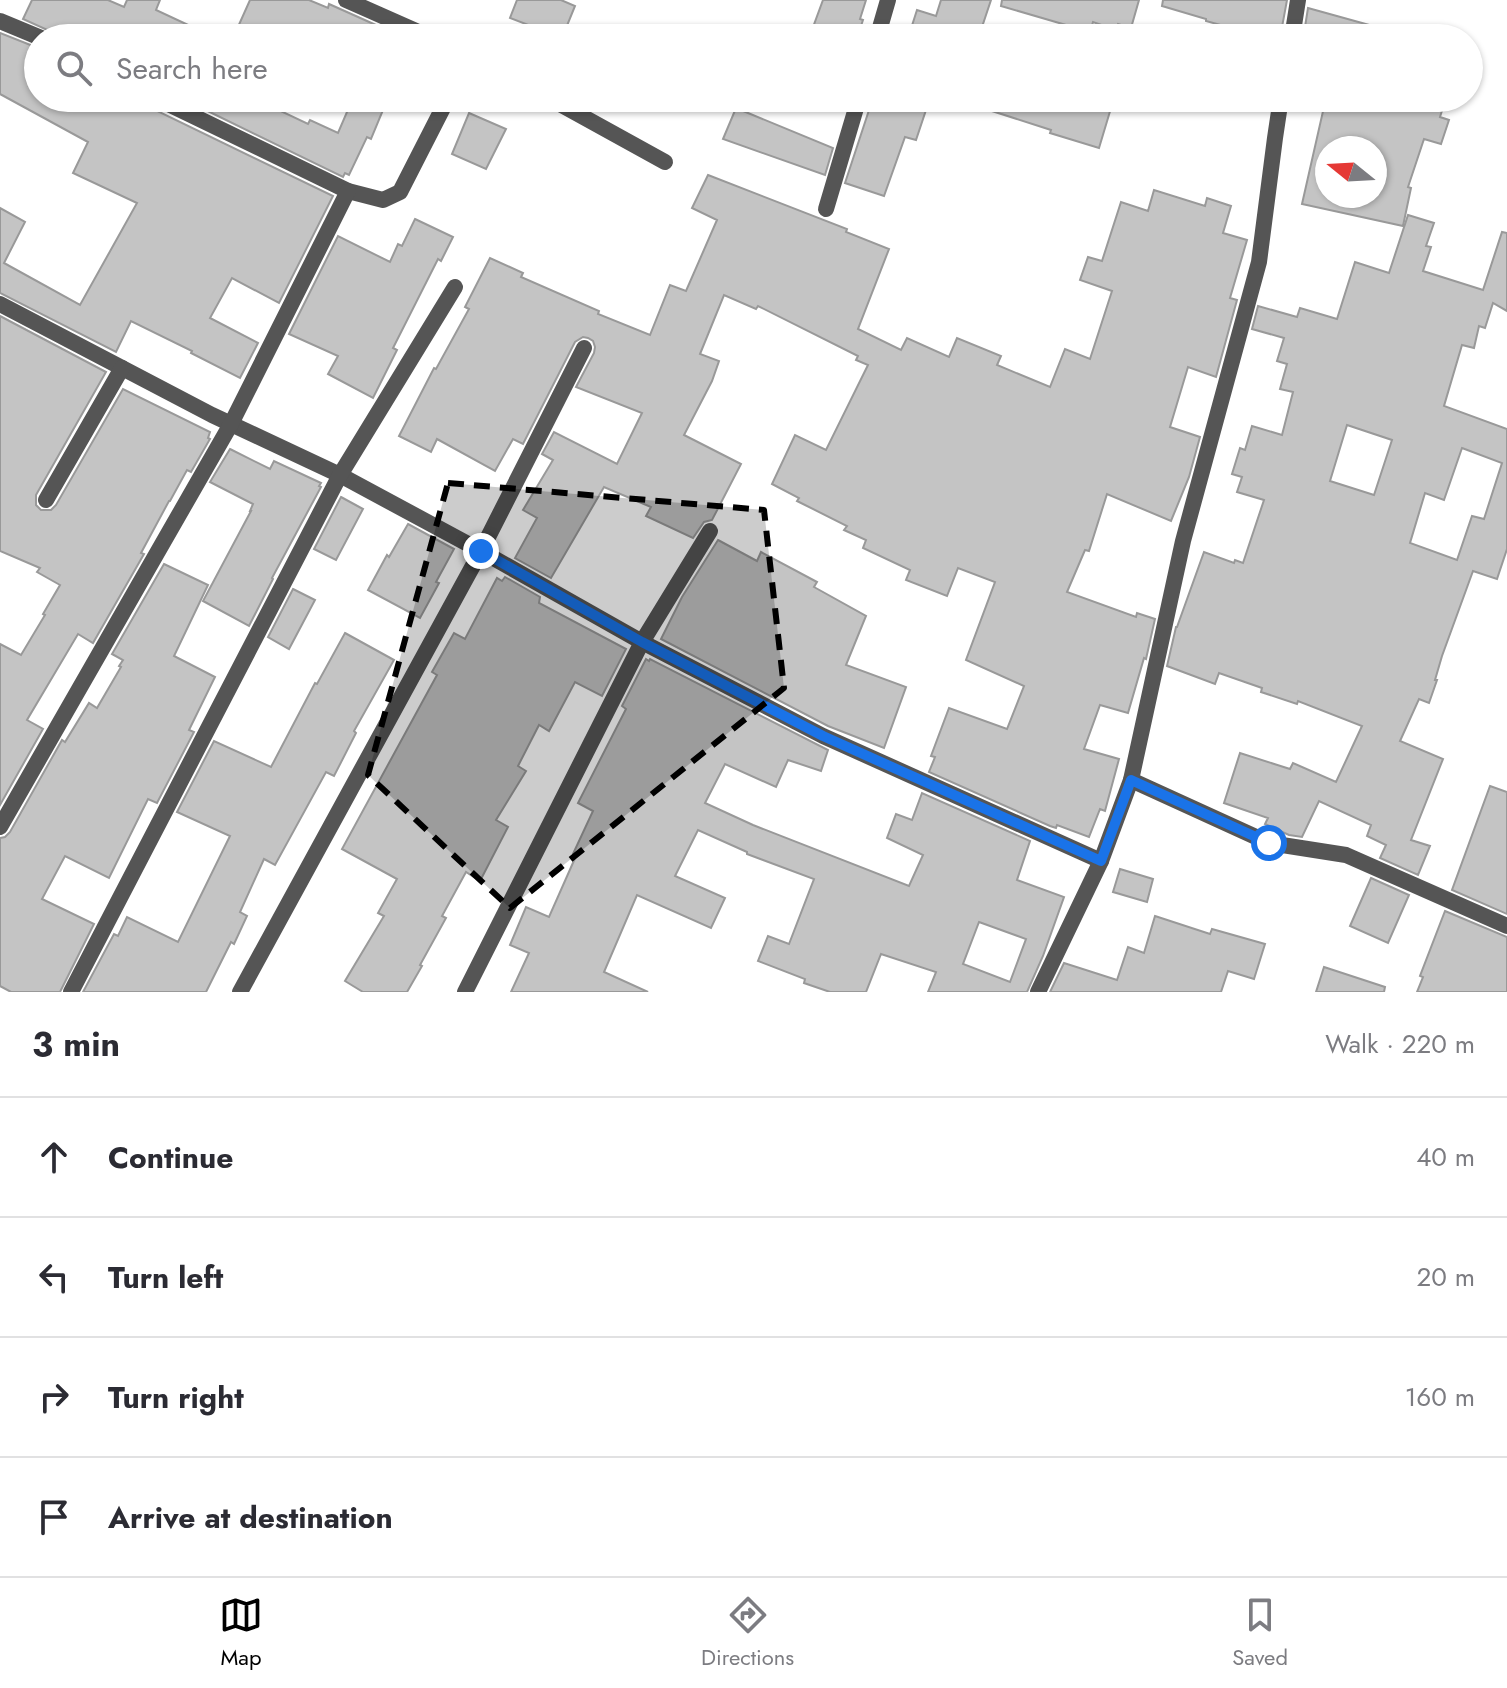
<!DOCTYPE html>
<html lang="en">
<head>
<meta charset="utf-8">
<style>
  :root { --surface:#fff; --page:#f2f2f3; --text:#2b2b33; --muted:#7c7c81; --line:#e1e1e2; --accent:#000 }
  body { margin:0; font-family:Jost,sans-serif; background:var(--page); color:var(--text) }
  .compass { position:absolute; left:1315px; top:136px; width:72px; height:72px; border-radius:50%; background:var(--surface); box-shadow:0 2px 6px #0004; rotate:288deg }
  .stop { position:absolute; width:24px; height:24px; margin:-18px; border:6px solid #1a73e8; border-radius:50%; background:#fff }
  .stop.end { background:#1a73e8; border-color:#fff; box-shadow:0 2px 8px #0008 }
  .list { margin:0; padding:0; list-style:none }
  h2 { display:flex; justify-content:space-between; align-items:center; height:104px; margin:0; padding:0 32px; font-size:34px }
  h2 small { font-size:26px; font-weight:400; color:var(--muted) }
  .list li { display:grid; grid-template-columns:52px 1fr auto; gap:24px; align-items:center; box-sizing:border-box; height:120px; padding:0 32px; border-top:2px solid var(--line) }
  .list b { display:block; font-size:30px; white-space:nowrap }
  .list em { font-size:26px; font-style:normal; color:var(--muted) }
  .icon { flex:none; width:44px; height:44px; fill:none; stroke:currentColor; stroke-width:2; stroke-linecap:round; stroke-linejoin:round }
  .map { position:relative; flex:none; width:1507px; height:992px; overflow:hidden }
  .search { position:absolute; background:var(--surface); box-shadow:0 2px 6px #0004; left:24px; right:24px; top:24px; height:88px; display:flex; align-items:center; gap:20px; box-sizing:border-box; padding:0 28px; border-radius:44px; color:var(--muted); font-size:30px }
  .sheet { height:584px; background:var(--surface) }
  nav { display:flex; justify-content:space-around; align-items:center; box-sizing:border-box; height:112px; border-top:2px solid var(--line); background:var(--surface); font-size:22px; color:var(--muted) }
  nav a { display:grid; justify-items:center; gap:4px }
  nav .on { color:var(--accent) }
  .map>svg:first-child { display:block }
  .building { fill:#c4c4c4; stroke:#999; stroke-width:2; fill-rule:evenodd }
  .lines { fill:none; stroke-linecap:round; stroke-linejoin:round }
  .minor { stroke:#555; stroke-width:16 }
  .route { stroke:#1a73e8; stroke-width:10 }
  .marked { fill:#000; fill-opacity:0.2; stroke:#000; stroke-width:6; stroke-dasharray:16 10; stroke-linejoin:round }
</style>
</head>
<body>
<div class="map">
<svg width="1507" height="992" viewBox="0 0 1507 992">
  <rect width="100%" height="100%" fill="#fff"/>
  <!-- building -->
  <g class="building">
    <path d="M32 0H108L124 7 127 0H160L156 10 216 38H65L23 19Z"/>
    <path d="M250 0H309L328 8 329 4 405 38H233Z"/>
    <path d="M517 0H561L575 6 562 38 510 18Z"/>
    <path d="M823 0H866L860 19 863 20 857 38H834L812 30Z"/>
    <path d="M941 0H991L981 30 990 32 989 38H908L917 10 936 16Z"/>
    <path d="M1002 0H1139L1131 28 1118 24 1116 30 1093 22 1090 32 1001 6Z"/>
    <path d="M1163 0H1287L1280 38H1267L1206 21V19L1162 6Z"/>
    <path d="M1308 8 1391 31 1390 38H1322L1304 33Z"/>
    <path d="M0 33 38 48V67L29 86 38 90V98H145L147 103 151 108 333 196 279 303 232 278 210 318 258 343 240 378 191 353 192 351 131 321 116 352 0 293V208L25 222 4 263 80 305 137 203 73 173 88 142 0 94Z"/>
    <path d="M181 98H253L308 124 310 120 338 133 353 98H388L371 139 367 137 349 175 345 173 343 177Z"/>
    <path d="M873 98H930L916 140 905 137 884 196 845 183Z"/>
    <path d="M968 98H1114L1099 148 1050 133 1051 130 967 103Z"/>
    <path d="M1326 98H1446L1440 117 1449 120 1441 144 1424 139 1408 187 1411 188 1403 226 1302 204ZM1327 148H1375V196H1327Z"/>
    <path d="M736 108 833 148 825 175 723 139Z"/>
    <path d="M469 113 506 129 486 169 452 154Z"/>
    <path d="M708 175 847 229 846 232 889 249 858 329 901 350 907 338 949 357 957 338 1001 356 997 365 1050 387 1065 349 1090 359 1112 291 1080 280 1088 257 1102 261 1121 202 1148 211 1154 190 1205 206 1207 198 1231 206 1223 233 1247 240 1230 298 1237 300 1216 377 1188 367 1170 427 1200 437 1189 477 1171 521 1107 494 1089 551 1085 550 1067 592 1136 617 1137 613 1155 619 1146 659 1144 658 1128 713 1100 705 1084 749 1119 759 1105 811 1100 809 1089 837 1057 825 1056 828 1050 826 929 772 935 757 931 756 949 708 1007 729 1024 686 966 660 995 582 958 568 947 596 906 580 910 570 863 548 866 540 844 530 847 526 797 501 799 498 772 484 795 435 826 450 868 365 856 360 858 356 758 306 756 309 724 295 700 354 719 361 712 381 684 435 741 464 712 520 704 522 693 538 646 516 651 507 604 487 551 578 515 558 537 518 523 510 553 460 542 454 554 432 617 464 642 413 576 387 594 353 595 347 593 341 588 338 583 337 575 342 523 444 513 439 495 471 437 439 431 452 399 436 434 368 436 369 469 309 465 307 490 258 523 273 521 277 599 311 598 314 650 335 670 285 686 291 717 220 692 208Z"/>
    <path d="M1408 215 1434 223 1426 246 1431 247 1423 271 1483 290 1502 232 1507 233V311L1493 303 1485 328 1479 326 1474 348 1462 345 1444 406 1507 429V549L1497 579 1473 571 1442 656 1435 680H1437L1429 703 1419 699 1400 741 1443 759 1411 840 1430 846 1418 875 1380 858 1386 845 1367 836 1371 825 1319 801 1302 837 1289 835 1265 824 1268 818 1224 803 1240 753 1290 769 1293 763 1336 782 1362 726 1298 701 1297 704 1261 692 1262 688 1219 673 1215 684 1167 666 1176 627H1177L1204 552 1234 563 1235 560 1243 563 1264 500 1237 492 1242 477 1232 474 1240 448 1245 450 1252 426 1282 435 1293 392 1280 389 1287 364 1277 361 1284 338 1252 329 1258 306 1297 317 1300 308 1337 319 1355 262 1389 273ZM1347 425 1392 440 1374 495 1330 481ZM1462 448 1502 463 1484 519 1472 516 1457 560 1410 543 1425 493 1444 500Z"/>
    <path d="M415 219 453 237 441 261 438 259 393 348 397 350 373 398 328 374 338 356 289 334 338 236 390 262 398 244 402 246Z"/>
    <path d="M0 316 106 372 36 495V505L41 510H51L56 505 123 389 210 432 208 438 210 439 191 472 187 470 170 501H169L141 553 144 554 93 643 78 634 27 720 43 729 0 805V644L21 655 45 615 43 614 60 585 37 572 40 568 0 551Z"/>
    <path d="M230 449 270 469 274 461 321 483 319 486 321 487 272 578 273 579 249 626 203 601 251 511H250L253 504 210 482Z"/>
    <path d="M341 497 363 509 336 560 314 549Z"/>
    <path d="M408 524 454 549 436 582 439 583 420 618 368 590 387 555 389 557Z"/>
    <path d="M718 540 757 561 761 552 817 582 814 587 866 616 846 665 906 687 884 748 828 726 661 639 682 597Z"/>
    <path d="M164 564 208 585 174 656 215 677 189 730 194 732 157 803 148 799 109 878 65 856 42 899 94 924 60 992H11L0 986V838L5 837 10 832 62 740 65 742 89 703 97 708 121 667 119 666 123 660 112 654Z"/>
    <path d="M505 577 540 597 539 603 626 649 602 696 575 682 549 731 539 725 518 766 526 771 496 820 508 827 480 881 466 872 442 916 446 918 420 965 422 966 407 992H363L345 981 384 916 378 913 397 879 342 849 437 675 432 672 454 633 465 639 497 578 502 581Z"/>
    <path d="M293 589 315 600 289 649 268 637Z"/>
    <path d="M345 633 394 660 354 731 356 733 334 776 326 772 275 865 264 859 240 912 247 916 234 944 231 942 206 992H83L114 934 118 936 127 917 178 942 230 836 177 812 214 741 271 767 315 683 317 684Z"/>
    <path d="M646 659 649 661 650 659 828 750 821 771 788 760 776 787 725 764 705 803 753 825 909 886 923 855 887 838 896 814 912 820 922 793 1030 841 1017 880 1064 897 1043 956 1027 992H928L936 972 881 954 866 992H830L804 983 805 979 758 961 768 936 789 944 814 879 747 854V852L698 830 675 876 725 898 711 928 637 895 604 972 648 992H511L529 953 510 945 526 907 549 917 576 856 573 854 593 811 578 803 626 709 622 706ZM979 922 1026 939 1010 982 963 964Z"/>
    <path d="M1490 786 1507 792V914L1452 890Z"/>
    <path d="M1120 869 1153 879 1147 902 1113 892Z"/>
    <path d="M1371 878 1409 895 1388 943 1350 926Z"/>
    <path d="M1445 911 1507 937V992H1417L1423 977 1420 976Z"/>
    <path d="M1155 916 1210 934 1212 929 1265 944 1254 979 1228 971 1221 992H1050L1064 963 1117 980 1128 947 1144 953Z"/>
    <path d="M1324 967 1385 987 1384 992H1316Z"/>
  </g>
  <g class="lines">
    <!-- minor -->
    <g class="minor">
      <path d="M346 0 432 38"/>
      <path d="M0 21 41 38"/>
      <path d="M877 38 888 0"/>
      <path d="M1292 38 1298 0"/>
      <path d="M156 98 348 191 383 200 400 192 448 98"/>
      <path d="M549 98 665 162"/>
      <path d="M826 209 859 98"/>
      <path d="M0 304 212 415 340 475 481 551 642 642 823 736 1101 861"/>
      <path d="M46 500 122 368"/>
      <path d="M1131 780 1269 843 1346 855 1507 926"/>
      <path d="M0 827 231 424 348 191"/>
      <path d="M71 992 340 475 455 287"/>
      <path d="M240 992 481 551 584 348"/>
      <path d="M465 992 642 642 710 531"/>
      <path d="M1038 992 1101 861 1131 780 1183 541 1259 262 1275 138 1281 98"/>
    </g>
  </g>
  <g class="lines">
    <!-- route -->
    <path class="route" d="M481 551 642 642 823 736 1101 861 1131 780 1269 843"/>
  </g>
  <!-- marked area -->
  <path class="marked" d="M448 483 764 510 784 688 510 908 368 775Z"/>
</svg>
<svg class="compass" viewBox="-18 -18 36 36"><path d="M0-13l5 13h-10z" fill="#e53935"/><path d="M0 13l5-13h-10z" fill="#7c7c81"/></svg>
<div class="stop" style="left:1269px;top:843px"></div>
<div class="stop end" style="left:481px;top:551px"></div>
<div class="search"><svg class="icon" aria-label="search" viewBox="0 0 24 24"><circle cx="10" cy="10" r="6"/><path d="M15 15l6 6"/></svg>Search here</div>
</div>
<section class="sheet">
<h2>3 min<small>Walk · 220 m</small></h2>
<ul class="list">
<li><svg class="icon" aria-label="ahead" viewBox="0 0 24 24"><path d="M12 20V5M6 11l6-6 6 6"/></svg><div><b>Continue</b></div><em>40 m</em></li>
<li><svg class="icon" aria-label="left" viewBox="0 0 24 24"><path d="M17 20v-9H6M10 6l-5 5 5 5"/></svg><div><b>Turn left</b></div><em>20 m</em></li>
<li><svg class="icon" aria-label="right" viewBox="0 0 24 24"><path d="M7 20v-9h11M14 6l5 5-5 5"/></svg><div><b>Turn right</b></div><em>160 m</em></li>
<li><svg class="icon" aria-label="arrive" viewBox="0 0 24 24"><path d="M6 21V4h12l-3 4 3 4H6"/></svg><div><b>Arrive at destination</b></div></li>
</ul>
</section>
<nav>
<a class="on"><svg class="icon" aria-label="map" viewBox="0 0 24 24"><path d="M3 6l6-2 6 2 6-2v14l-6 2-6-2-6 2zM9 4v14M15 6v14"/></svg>Map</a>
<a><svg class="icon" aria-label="directions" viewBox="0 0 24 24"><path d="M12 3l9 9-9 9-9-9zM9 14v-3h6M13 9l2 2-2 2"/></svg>Directions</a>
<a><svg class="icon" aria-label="saved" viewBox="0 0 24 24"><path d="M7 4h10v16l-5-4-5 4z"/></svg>Saved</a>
</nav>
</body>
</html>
